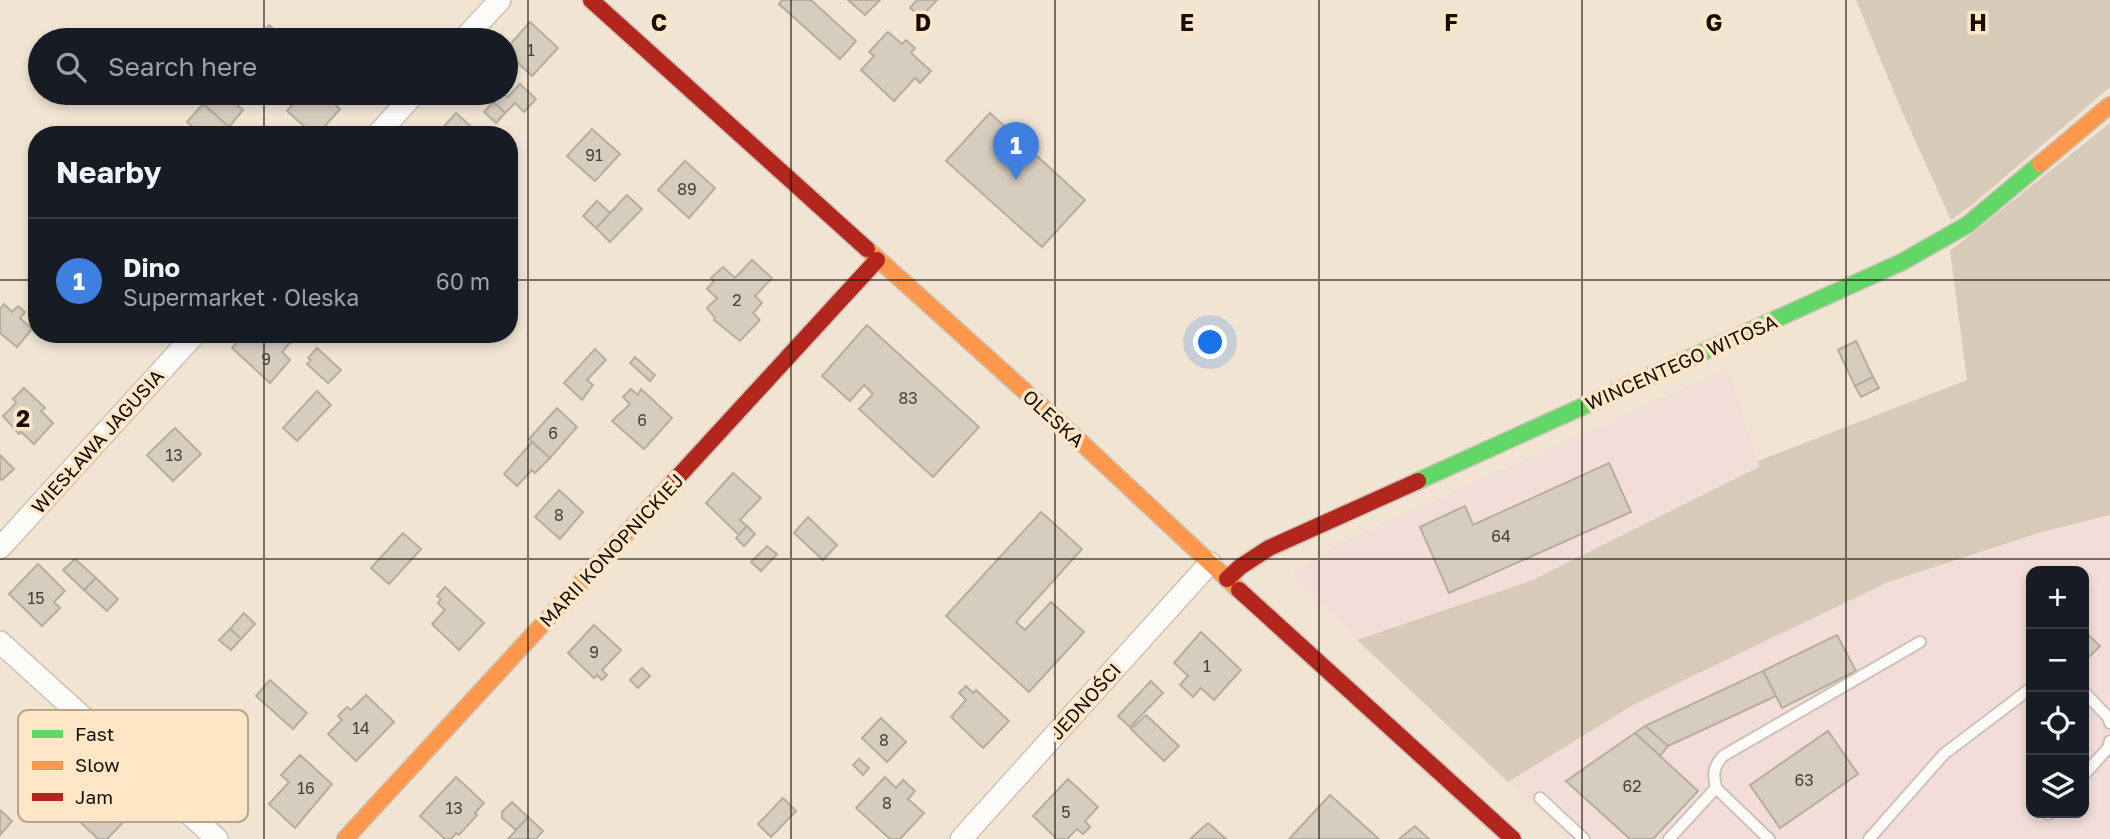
<!DOCTYPE html>
<html lang="en">
<head>
<meta charset="utf-8">
<style>
  :root { --surface:#171b24; --page:#242831; --text:#f1f3f6; --muted:#9ea1a6; --line:#363941; --accent:#b1aeaa }
  body { margin:0; font-family:"Golos Text",sans-serif; background:var(--page); color:var(--text) }
  .controls { position:absolute; right:21px; bottom:21px; display:grid; overflow:hidden; border-radius:14px; box-shadow:0 4px 10px #0003 }
  .controls button { width:63px; height:63px; display:grid; place-items:center; padding:0; border:0; border-bottom:2px solid var(--line); background:var(--surface); color:var(--text); font:35px sans-serif }
  .you { position:absolute; left:1211px; top:343px; width:24px; height:24px; margin:-18px; border:5px solid #fff; border-radius:50%; background:#1a73e8; box-shadow:0 0 0 10px #1a73e833 }
  .badge { display:grid; place-items:center; width:46px; height:46px; border-radius:50%; background:var(--accent); color:#fff; font-size:23px; font-weight:700 }
  .pin { position:absolute; translate:-50% -58px; filter:drop-shadow(0 2px 4px #0008) }
  .pin::after { content:''; position:absolute; top:37px; width:24px; height:21px; background:inherit; clip-path:polygon(0 0,100% 0,50% 100%) }
  .list { margin:0; padding:0; list-style:none }
  h2 { display:flex; justify-content:space-between; align-items:center; height:91px; margin:0; padding:0 28px; font-size:30px }
  h2 small { font-size:23px; font-weight:400; color:var(--muted) }
  .list li { display:grid; grid-template-columns:46px 1fr auto; gap:21px; align-items:center; box-sizing:border-box; height:126px; padding:0 28px; border-top:2px solid var(--line) }
  .list b { display:block; font-size:26px; white-space:nowrap }
  .list p { margin:0; font-size:23px; white-space:nowrap; color:var(--muted) }
  .list em { font-size:23px; font-style:normal; color:var(--muted) }
  .icon { flex:none; width:38px; height:38px; fill:none; stroke:currentColor; stroke-width:2; stroke-linecap:round; stroke-linejoin:round }
  .map { position:relative; flex:none; width:2110px; height:839px; overflow:hidden }
  .search { position:absolute; background:var(--surface); box-shadow:0 4px 10px #0003; left:28px; top:28px; width:490px; height:77px; display:flex; align-items:center; gap:18px; box-sizing:border-box; padding:0 24px; border-radius:38px; color:var(--muted); font-size:26px }
  .panel { position:absolute; background:var(--surface); box-shadow:0 4px 10px #0003; left:28px; top:126px; width:490px; height:217px; border-radius:28px }
  .map>svg:first-child { display:block }
  .industrial { fill:#f2ddd8; fill-rule:evenodd }
  .green { fill:#d7cab8 }
  .building { fill:#d7cdbf; stroke:#b6ac9f; stroke-width:2 }
  .lines { fill:none; stroke-linecap:round; stroke-linejoin:round }
  .lane-casing { stroke:#ccc2b5; stroke-width:14 }
  .street-casing { stroke:#ccc2b5; stroke-width:24 }
  .fast-casing { stroke:#ccc2b5; stroke-width:19 }
  .slow-casing { stroke:#ccc2b5; stroke-width:19 }
  .jam-casing { stroke:#ccc2b5; stroke-width:19 }
  .lane { stroke:#fdfbf8; stroke-width:10 }
  .street { stroke:#fdfbf8; stroke-width:21 }
  .fast { stroke:#63d668; stroke-width:16 }
  .slow { stroke:#ff974d; stroke-width:16 }
  .jam { stroke:#b3261e; stroke-width:16 }
  .grid { fill:none; stroke:#160e04; stroke-width:2; stroke-opacity:0.55 }
  .labels { text-anchor:middle; dominant-baseline:central; stroke-width:7; stroke-linejoin:round; paint-order:stroke }
  .number-label { font-size:16px; fill:#484035 }
  .street-label { font-size:19px; fill:#160e04; stroke:#fee6c6 }
  .key { fill:#fee6c6; stroke:#b8a58c; stroke-width:2 }
  .key-label { font-size:19px; fill:#160e04 }
  .grid-label { font-size:23px; text-anchor:middle; font-weight:bold; fill:#160e04; stroke:#fee6c6; stroke-width:7; stroke-linejoin:round; paint-order:stroke }
</style>
</head>
<body>
<div class="map">
<svg width="2110" height="839" viewBox="0 0 2110 839">
  <rect width="100%" height="100%" fill="#f1e4d3"/>
  <!-- industrial -->
  <g class="industrial">
    <path d="M1728 369 1760 467 1533 580 1357 640 1296 582 1295 571 1338 544Z"/>
    <path d="M2110 516V839H1569L1508 782 1635 704 1886 583 2038 533ZM2031 571H2084V813H2031Z"/>
  </g>
  <!-- green -->
  <g class="green">
    <path d="M1856 0H2110V87L1972 205 1951 220 1901 109Z"/>
    <path d="M2110 123V515L2038 533 1886 583 1635 704 1508 782 1357 640 1533 580 1759 467 1758 461 1967 380 1950 251Z"/>
  </g>
  <!-- building -->
  <g class="building">
    <path d="M782 0H811L856 41 840 59 779 4Z"/>
    <path d="M848 0H880L865 15Z"/>
    <path d="M917 0H937L921 17 910 8Z"/>
    <path d="M530 22 558 48 532 76 518 63 511 70 506 64V49Z"/>
    <path d="M269 25 287 40H255Z"/>
    <path d="M888 32 902 44 906 40 915 48 911 53 931 71 920 83 915 78 894 101 861 70 874 56 869 52Z"/>
    <path d="M520 84 536 99 524 112 515 103 505 113 493 102 501 93 508 97Z"/>
    <path d="M191 93H224L243 110 229 127Z"/>
    <path d="M302 93H323L340 109 317 135H314L287 111Z"/>
    <path d="M493 102 505 113 496 123 484 112Z"/>
    <path d="M203 104 229 127 222 135H201L187 122Z"/>
    <path d="M456 113 480 135H436Z"/>
    <path d="M990 113 1085 200 1042 247 946 161Z"/>
    <path d="M592 129 620 154 595 181 567 156Z"/>
    <path d="M685 161 715 188 689 218 658 190Z"/>
    <path d="M627 195 642 209 610 242 596 228Z"/>
    <path d="M597 201 610 213 596 228 583 216Z"/>
    <path d="M752 260 772 278 755 296 762 303 753 313 760 320 740 341 714 320 715 318 707 308 717 298 707 289 714 281 711 278 723 267 735 278Z"/>
    <path d="M4 304 12 312 18 306 25 312 20 318 32 329 17 347 0 333V309Z"/>
    <path d="M867 325 979 427 933 477 859 409 873 394 864 385 850 401 822 376Z"/>
    <path d="M244 334H281L290 343 282 352 290 360 270 383 232 348Z"/>
    <path d="M1856 341 1873 377 1855 386 1838 350Z"/>
    <path d="M317 348 341 370 328 383 307 364 311 360 308 358Z"/>
    <path d="M595 349 606 360 587 380 593 385 582 400 564 383Z"/>
    <path d="M635 357 655 375 650 381 630 363Z"/>
    <path d="M1873 377 1879 388 1861 397 1855 386Z"/>
    <path d="M24 388 45 408 41 411 53 423 34 444 21 432 19 434 3 416 16 403 13 399Z"/>
    <path d="M631 389 638 395 641 389 672 418 644 449 612 421 630 404 623 397Z"/>
    <path d="M317 391 331 405 297 441 283 428Z"/>
    <path d="M557 408 577 427 550 458 529 439Z"/>
    <path d="M175 428 201 454 173 481 147 455Z"/>
    <path d="M532 442 550 458 535 473 532 470 517 486 504 474Z"/>
    <path d="M0 455 14 469 2 480 0 478Z"/>
    <path d="M1609 463 1631 512 1449 593 1420 527 1465 506 1473 525Z"/>
    <path d="M733 473 761 498 740 520 747 526 739 535 706 503Z"/>
    <path d="M559 490 583 512 560 539 535 517Z"/>
    <path d="M1041 512 1082 549 1016 622 1025 630 1051 602 1084 632 1029 692 946 616Z"/>
    <path d="M808 517 837 545 823 560 794 533Z"/>
    <path d="M747 526 755 534 744 546 736 538Z"/>
    <path d="M403 533 421 549 389 584 371 568Z"/>
    <path d="M767 546 777 554 761 571 751 562Z"/>
    <path d="M75 559 96 578 84 590 63 570Z"/>
    <path d="M38 564 65 591 54 602 60 608 42 626 9 594Z"/>
    <path d="M96 578 118 599 107 611 84 590Z"/>
    <path d="M445 587 484 623 459 650 432 624 445 610 438 603 441 599 437 596Z"/>
    <path d="M244 613 255 624 241 639 230 629Z"/>
    <path d="M594 625 621 650 602 670 607 675 602 680 597 675 594 678 568 653Z"/>
    <path d="M230 629 241 639 231 650 219 640Z"/>
    <path d="M2084 631 2100 646 2084 662Z"/>
    <path d="M1201 632 1241 670 1214 700 1201 688 1193 697 1180 685 1188 676 1174 663Z"/>
    <path d="M1837 635 1856 671 1782 708 1763 671Z"/>
    <path d="M642 668 650 676 638 688 630 680Z"/>
    <path d="M1763 671 1776 696 1668 746 1645 726Z"/>
    <path d="M270 680 307 713 293 729 256 696Z"/>
    <path d="M1151 681 1163 693 1130 727 1118 716Z"/>
    <path d="M966 686 973 693 976 690 1009 721 983 748 951 717 966 700 959 693Z"/>
    <path d="M366 695 394 722 356 761 328 734 342 720 338 716 347 707 351 710Z"/>
    <path d="M1146 715 1179 746 1164 761 1131 729Z"/>
    <path d="M881 718 906 742 887 762 862 738Z"/>
    <path d="M1645 726 1668 746 1660 756 1635 733Z"/>
    <path d="M1828 731 1858 774 1780 828 1750 785Z"/>
    <path d="M1635 733 1698 791 1653 839H1630L1566 781Z"/>
    <path d="M300 755 332 784 295 828 269 804 289 782 281 775Z"/>
    <path d="M859 759 869 768 863 775 853 765Z"/>
    <path d="M456 777 484 803 475 813 477 815 459 835 456 833 451 839H445L420 816Z"/>
    <path d="M885 777 896 788 903 780 915 791 908 799 924 813 900 839H890L856 808Z"/>
    <path d="M1068 779 1098 807 1085 821 1090 827 1083 834 1077 829 1067 839H1057L1033 816Z"/>
    <path d="M100 794 107 801 111 798 129 816 107 839H98L76 818Z"/>
    <path d="M1330 795 1379 839H1289Z"/>
    <path d="M783 798 796 811 771 837 758 824Z"/>
    <path d="M512 802 528 817 516 830 502 818V812Z"/>
    <path d="M0 810 12 821 0 835Z"/>
    <path d="M528 817 543 831 536 839H508Z"/>
    <path d="M1208 823 1225 838 1227 839H1190Z"/>
    <path d="M1415 826 1429 839H1399Z"/>
  </g>
  <g class="lines">
    <!-- lane casing -->
    <g class="lane-casing">
      <g id="lane">
        <path d="M2084 692 2108 717 2110 723"/>
        <path d="M2084 775 2108 748 2110 741"/>
        <path d="M1540 798 1584 839"/>
        <path d="M2048 814 2050 813"/>
        <path d="M1669 839 1716 788"/>
        <path d="M1769 839 1716 788C1713 774 1713 767 1723 756L1920 642"/>
        <path d="M1869 839 1944 754 2031 688"/>
      </g>
    </g>
    <!-- street casing -->
    <g class="street-casing">
      <g id="street">
        <path d="M463 40 500 0"/>
        <path d="M377 135 415 93"/>
        <path d="M0 548 195 334"/>
        <path d="M0 642 217 839"/>
        <path d="M961 839 1210 563"/>
      </g>
    </g>
    <!-- fast casing -->
    <g class="fast-casing">
      <path id="fast" d="M1418 481 1902 262 1967 225 2040 164"/>
    </g>
    <!-- slow casing -->
    <g class="slow-casing">
      <g id="slow">
        <path d="M2040 164 2110 105"/>
        <path d="M867 249 1070 432 1239 590"/>
        <path d="M345 839 654 503"/>
      </g>
    </g>
    <!-- jam casing -->
    <g class="jam-casing">
      <g id="jam">
        <path d="M591 0 867 249"/>
        <path d="M654 503 877 260"/>
        <path d="M1227 579 1240 567 1269 548 1418 481"/>
        <path d="M1239 590 1513 839"/>
      </g>
    </g>
    <!-- lane -->
    <use href="#lane" class="lane"/>
    <!-- street -->
    <use href="#street" class="street"/>
    <!-- fast -->
    <use href="#fast" class="fast"/>
    <!-- slow -->
    <use href="#slow" class="slow"/>
    <!-- jam -->
    <use href="#jam" class="jam"/>
  </g>
  <!-- grid -->
  <path class="grid" d="M264 0V40M528 0V839M791 0V839M1055 0V839M1319 0V839M1582 0V839M1846 0V839M264 93V135M0 280H37M509 280H2110M264 334V839M0 559H2110"/>
  <g class="labels">
    <!-- number labels -->
    <g class="number-label">
      <text x="531" y="50">1</text>
      <text x="594" y="155">91</text>
      <text x="687" y="189">89</text>
      <text x="737" y="300">2</text>
      <text x="266" y="359">9</text>
      <text x="908" y="398">83</text>
      <text x="642" y="420">6</text>
      <text x="553" y="433">6</text>
      <text x="174" y="455">13</text>
      <text x="559" y="515">8</text>
      <text x="1501" y="536">64</text>
      <text x="36" y="598">15</text>
      <text x="594" y="652">9</text>
      <text x="1207" y="666">1</text>
      <text x="361" y="728">14</text>
      <text x="884" y="740">8</text>
      <text x="1804" y="780">63</text>
      <text x="1632" y="786">62</text>
      <text x="306" y="788">16</text>
      <text x="887" y="803">8</text>
      <text x="454" y="808">13</text>
      <text x="1066" y="812">5</text>
    </g>
    <!-- street labels -->
    <g class="street-label">
      <text transform="translate(1681 362) rotate(-24)">WINCENTEGO WITOSA</text>
      <text transform="translate(1054 418) rotate(42)">OLESKA</text>
      <text transform="translate(97 441) rotate(-48)">WIESŁAWA JAGUSIA</text>
      <text transform="translate(611 550) rotate(-47)">MARII KONOPNICKIEJ</text>
      <text transform="translate(1085 701) rotate(-48)">JEDNOŚCI</text>
    </g>
  </g>
  <!-- legend -->
  <rect x="18" y="710" width="230" height="112" rx="10" class="key"/>
  <rect x="32" y="730" width="31" height="8" fill="#63d668"/>
  <rect x="32" y="761" width="31" height="9" fill="#ff974d"/>
  <rect x="32" y="793" width="31" height="8" fill="#b3261e"/>
  <g class="key-label">
    <text x="75" y="741">Fast</text>
    <text x="75" y="772">Slow</text>
    <text x="75" y="804">Jam</text>
  </g>
  <g class="grid-label">
    <text x="659" y="31">C</text>
    <text x="923" y="31">D</text>
    <text x="1187" y="31">E</text>
    <text x="1451" y="31">F</text>
    <text x="1714" y="31">G</text>
    <text x="1978" y="31">H</text>
    <text x="23" y="427">2</text>
  </g>
</svg>
<div class="controls">
<button>+</button>
<button>−</button>
<button><svg class="icon" aria-label="locate" viewBox="0 0 24 24"><circle cx="12" cy="12" r="6"/><path d="M12 2v4M12 18v4M2 12h4M18 12h4"/></svg></button>
<button><svg class="icon" aria-label="layers" viewBox="0 0 24 24"><path d="M12 4l9 5-9 5-9-5zM3 14l9 5 9-5"/></svg></button>
</div>
<div class="you"></div>
<div class="pin badge" style="left:1016px;top:180px;background:#3f7fe0">1</div>
<div class="search"><svg class="icon" aria-label="search" viewBox="0 0 24 24"><circle cx="10" cy="10" r="6"/><path d="M15 15l6 6"/></svg>Search here</div>
<section class="panel">
<h2>Nearby<small></small></h2>
<ul class="list">
<li><span class="badge" style="background:#3f7fe0">1</span><div><b>Dino</b><p>Supermarket · Oleska</p></div><em>60 m</em></li>
</ul>
</section>
</div>
</body>
</html>
